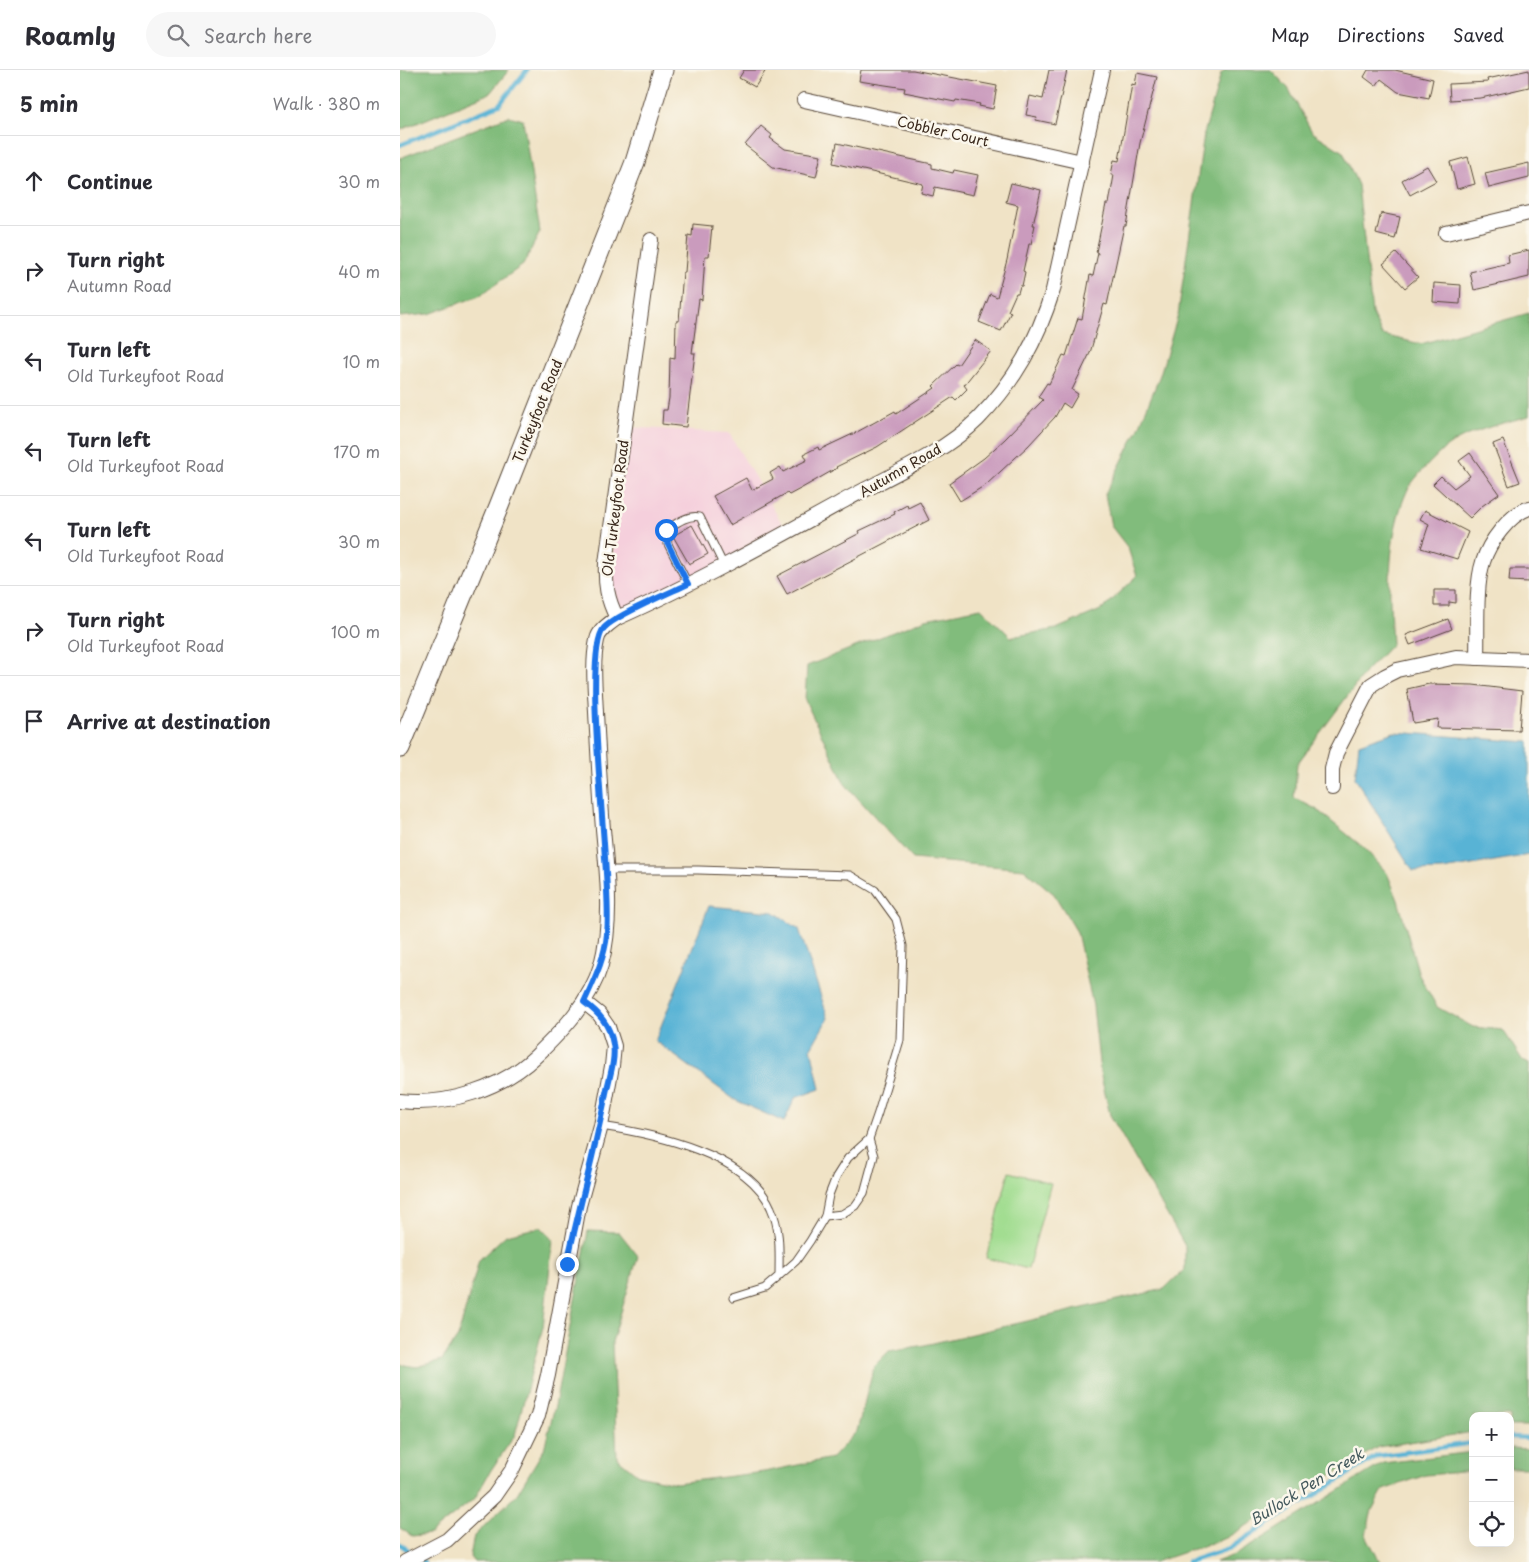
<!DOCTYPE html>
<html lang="en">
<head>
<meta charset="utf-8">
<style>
  :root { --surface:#fff; --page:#f7f7f7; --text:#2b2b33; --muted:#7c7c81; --line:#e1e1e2 }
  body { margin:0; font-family:"Playpen Sans",sans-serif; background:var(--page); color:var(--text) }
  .controls { position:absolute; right:15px; bottom:15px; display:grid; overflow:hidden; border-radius:10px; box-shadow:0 5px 20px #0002 }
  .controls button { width:45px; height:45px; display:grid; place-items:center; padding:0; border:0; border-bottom:1px solid var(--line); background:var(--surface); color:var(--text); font:25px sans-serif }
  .stop { position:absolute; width:15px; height:15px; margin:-11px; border:4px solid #1a73e8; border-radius:50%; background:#fff }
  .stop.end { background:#1a73e8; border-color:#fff; box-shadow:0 1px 5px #0008 }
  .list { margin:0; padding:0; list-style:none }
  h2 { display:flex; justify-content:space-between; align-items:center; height:65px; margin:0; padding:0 20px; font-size:21px }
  h2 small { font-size:16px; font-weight:400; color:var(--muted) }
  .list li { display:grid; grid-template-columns:32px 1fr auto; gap:15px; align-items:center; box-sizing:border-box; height:90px; padding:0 20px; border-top:1px solid var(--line) }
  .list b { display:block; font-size:19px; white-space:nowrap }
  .list p { margin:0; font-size:16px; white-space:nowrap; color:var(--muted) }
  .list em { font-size:16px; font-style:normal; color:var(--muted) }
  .icon { flex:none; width:28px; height:28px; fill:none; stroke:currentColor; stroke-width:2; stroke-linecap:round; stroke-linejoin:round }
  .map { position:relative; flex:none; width:1129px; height:1492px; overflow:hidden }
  header { display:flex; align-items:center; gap:30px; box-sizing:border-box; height:70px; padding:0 25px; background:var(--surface); border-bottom:1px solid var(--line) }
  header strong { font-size:24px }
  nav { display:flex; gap:28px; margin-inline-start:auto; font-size:18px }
  .search { width:350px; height:45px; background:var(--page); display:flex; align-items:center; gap:12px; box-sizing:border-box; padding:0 18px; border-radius:28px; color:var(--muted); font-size:19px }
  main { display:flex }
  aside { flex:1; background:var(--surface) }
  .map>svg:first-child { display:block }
  .built { fill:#f5cfdc }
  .green { fill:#a2dd91; stroke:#6e8458 }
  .forest { fill:#81bc7b; stroke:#5e734c }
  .water { fill:#58b3d5; stroke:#4a6e7a }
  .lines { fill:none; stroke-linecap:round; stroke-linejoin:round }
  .stream { stroke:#58b3d5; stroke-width:4.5 }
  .building { fill:#ca9bbd }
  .service-casing { stroke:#564637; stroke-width:9 }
  .minor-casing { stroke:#564637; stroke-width:16 }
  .secondary-casing { stroke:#564637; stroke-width:21 }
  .service { stroke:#fff; stroke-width:7 }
  .minor { stroke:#fff; stroke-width:14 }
  .secondary { stroke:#fff; stroke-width:19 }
  .route { stroke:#1a73e8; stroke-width:6 }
  .labels { text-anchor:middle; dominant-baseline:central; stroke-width:5; stroke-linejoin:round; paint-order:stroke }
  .street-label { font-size:14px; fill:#3b2a1e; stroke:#fbf7ec }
  .water-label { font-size:15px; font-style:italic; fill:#455a5e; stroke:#fbf7ec }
</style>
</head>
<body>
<header>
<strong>Roamly</strong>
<div class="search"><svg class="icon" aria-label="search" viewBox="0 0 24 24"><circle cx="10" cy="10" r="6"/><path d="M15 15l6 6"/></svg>Search here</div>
<nav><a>Map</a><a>Directions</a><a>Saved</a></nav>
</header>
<main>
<aside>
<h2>5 min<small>Walk · 380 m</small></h2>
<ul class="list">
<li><svg class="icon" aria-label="ahead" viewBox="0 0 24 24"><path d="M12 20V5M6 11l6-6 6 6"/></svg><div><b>Continue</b></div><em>30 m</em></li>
<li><svg class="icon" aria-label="right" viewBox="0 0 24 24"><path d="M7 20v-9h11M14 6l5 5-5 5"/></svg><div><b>Turn right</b><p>Autumn Road</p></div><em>40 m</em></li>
<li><svg class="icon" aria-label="left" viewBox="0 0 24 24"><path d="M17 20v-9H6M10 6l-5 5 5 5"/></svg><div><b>Turn left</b><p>Old Turkeyfoot Road</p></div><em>10 m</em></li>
<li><svg class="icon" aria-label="left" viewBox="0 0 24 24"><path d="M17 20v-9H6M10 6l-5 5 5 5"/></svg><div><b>Turn left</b><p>Old Turkeyfoot Road</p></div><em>170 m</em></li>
<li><svg class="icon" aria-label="left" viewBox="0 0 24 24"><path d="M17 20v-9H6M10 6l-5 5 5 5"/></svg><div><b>Turn left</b><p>Old Turkeyfoot Road</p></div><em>30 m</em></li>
<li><svg class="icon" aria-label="right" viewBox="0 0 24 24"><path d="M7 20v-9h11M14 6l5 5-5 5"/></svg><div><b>Turn right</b><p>Old Turkeyfoot Road</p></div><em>100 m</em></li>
<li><svg class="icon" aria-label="arrive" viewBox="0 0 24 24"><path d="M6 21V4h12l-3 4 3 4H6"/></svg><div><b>Arrive at destination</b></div></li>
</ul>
</aside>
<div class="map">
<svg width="1129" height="1492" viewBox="0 0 1129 1492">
  <rect width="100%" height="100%" fill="#fbf7ec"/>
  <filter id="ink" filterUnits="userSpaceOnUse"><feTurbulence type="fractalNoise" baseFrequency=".02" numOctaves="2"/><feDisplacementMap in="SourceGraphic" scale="10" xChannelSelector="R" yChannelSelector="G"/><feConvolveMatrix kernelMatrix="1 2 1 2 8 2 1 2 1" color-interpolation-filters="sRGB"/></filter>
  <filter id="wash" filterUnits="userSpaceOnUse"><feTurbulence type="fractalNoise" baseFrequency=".0096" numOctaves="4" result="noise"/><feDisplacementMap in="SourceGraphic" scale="20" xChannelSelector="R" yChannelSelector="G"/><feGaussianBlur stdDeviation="1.12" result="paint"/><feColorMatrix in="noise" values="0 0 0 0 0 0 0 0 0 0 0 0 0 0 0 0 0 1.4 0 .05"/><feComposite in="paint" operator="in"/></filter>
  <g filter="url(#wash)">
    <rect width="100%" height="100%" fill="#f0e3c6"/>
    <!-- built -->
    <path class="built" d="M225 357 329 363 387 462 217 548 209 532Z"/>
    <!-- green -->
    <path class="green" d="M609 1102 651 1113 628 1199 586 1188Z"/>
    <!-- forest -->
    <g class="forest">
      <path d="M0 0H109L90 23 0 60Z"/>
      <path d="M825 0H871L888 18 912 62 943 82 958 115 972 243 982 265 1021 274 1129 243V346C1104 353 1064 362 1044 379 1035 387 1013 409 1008 419 986 466 989 523 992 574L966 601 897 694 894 728 916 739 964 778 987 803 998 830 1019 905 1037 937 1073 957 1103 960 1123 991 1129 994V1356H1110V1346H1073V1362L978 1377 826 1468 755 1492H74L70 1487 74 1466 117 1424 144 1379 155 1336 188 1161 219 1162 238 1186 212 1272 217 1388 238 1405 276 1413 364 1402 432 1388 457 1361 474 1296 489 1281 525 1275 764 1219 785 1199V1176L710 1045 700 1002 693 936 677 862 654 824 624 799 513 789 445 714 405 630 407 596 526 549 581 538 611 567 656 559 703 539 737 506 728 478 711 456 705 424 738 360 760 305 778 245 804 64 821 4Z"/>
      <path d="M109 46 123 50 140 162 123 195 79 226 29 244 0 247V88Z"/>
      <path d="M141 1157 153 1170 143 1257 115 1365 91 1400 75 1428 30 1464 12 1466 0 1458V1294L17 1297 42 1290 58 1267 79 1190 106 1165Z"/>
      <path d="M1110 1378 1129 1379V1398H1110Z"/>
      <path d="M1073 1382V1401L1026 1405 983 1420 972 1440 966 1465 980 1492H816L839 1483 983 1393Z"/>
    </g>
    <!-- water -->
    <g class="water">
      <path d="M994 662 1129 672V785L1043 800 1013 801 955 708 959 674Z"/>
      <path d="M309 836 374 842 399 859 428 948 411 978 420 1019 395 1028 384 1052 335 1030 255 971Z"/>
    </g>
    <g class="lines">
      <!-- stream -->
      <g class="stream">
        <path d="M0 75 99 35 127 0"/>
        <path d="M1110 1367 1129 1368"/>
        <path d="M0 1474 24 1492"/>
        <path d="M788 1492 830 1478 977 1386 1073 1373"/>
      </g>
    </g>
    <g id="blocks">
      <!-- building -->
      <g class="building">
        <path d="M344 0H366L355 17 339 8Z"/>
        <path d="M461 0H513L597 16 593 39 579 36 580 34 556 30 555 32 504 22 505 18 459 11Z"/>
        <path d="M649 0H667L655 54 636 50 637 47 626 45 630 26 643 29Z"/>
        <path d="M968 0H995L1033 9 1029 28 998 22 981 9 976 16 964 7Z"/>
        <path d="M1129 0V17L1081 28 1050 30 1049 14 1088 12 1087 9Z"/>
        <path d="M737 3 757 7 740 73 726 156H724L707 235 704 234 690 283 672 320 678 324 670 338 663 333 655 347 628 376 587 414 560 431 549 413 584 388 605 369 643 330 638 327 647 313 649 314 663 285 666 286 678 248 682 249 690 205 693 206 698 183 696 182 706 134H709L714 105H711L714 90 719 91 732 14 735 15Z"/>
        <path d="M361 56 372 65 370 68 385 79 421 85 416 107 373 97 345 75Z"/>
        <path d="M437 73 532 94V98L553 103 554 100 578 105 573 125 535 117 533 126 521 123 523 114 433 93Z"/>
        <path d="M1068 87 1075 114 1057 119 1050 92Z"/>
        <path d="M1129 93V108L1089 118 1085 103Z"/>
        <path d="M1027 96 1036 111 1010 125 1002 110Z"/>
        <path d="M611 113 641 120 633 155H635L631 174H629L623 201 625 202 622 216H620L618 223H616L608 241 611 242 601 261 579 252 590 224 597 227 607 190 618 135 606 132Z"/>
        <path d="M981 143 1000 147 995 169 976 164Z"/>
        <path d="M293 154 312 156 309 186H305L302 230 299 229 292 283H295L286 357 262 354 263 340H267L269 328 270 288 275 289 276 251H279L283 202H285L288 165 292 166Z"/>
        <path d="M1129 180V207L1074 220 1070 202 1109 193 1108 185Z"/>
        <path d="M996 183 1018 207 1005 218 983 194Z"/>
        <path d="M1034 213 1061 215 1060 234 1033 232Z"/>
        <path d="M575 270 591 281 564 315 567 319 556 330 553 327 477 377 436 397 437 398 402 418 389 425 387 423 330 455 313 426 346 408 352 420 373 409 370 403 380 397 383 402 407 390 404 384 418 377 419 380 457 362 495 341 496 344 535 318 533 316 556 294 558 295Z"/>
        <path d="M1103 370 1120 412 1109 416 1093 374Z"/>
        <path d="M1070 383 1099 424 1082 436 1070 448 1033 414 1041 406 1054 418 1070 406 1059 391Z"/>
        <path d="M520 432 529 450 387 524 377 506 460 463 459 461 495 444 494 442 507 435 508 438Z"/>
        <path d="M1025 440 1068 462 1057 489 1021 478 1029 454 1020 449Z"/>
        <path d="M292 455 308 484 289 494 273 466Z"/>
        <path d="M1110 499H1129V512L1109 511Z"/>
        <path d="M1034 520H1056V533L1049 532V536H1034Z"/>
        <path d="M1048 549 1052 559 1010 575 1006 565Z"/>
        <path d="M1029 614 1073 615 1122 621 1119 660 1037 658 1038 649 1013 653 1007 619Z"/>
      </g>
    </g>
  </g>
  <g filter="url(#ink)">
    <use href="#blocks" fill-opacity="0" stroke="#564637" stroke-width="1"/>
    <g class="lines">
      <!-- service casing -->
      <g class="service-casing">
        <g id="service">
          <path d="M288 514 268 474 266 460C275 454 288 444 300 447L324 496"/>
          <path d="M206 800H298L450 805 475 820 496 849 503 876 500 970 478 1043 469 1069 448 1088 436 1107 429 1125 425 1146 410 1171 396 1191 379 1206"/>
          <path d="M201 1056C254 1064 348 1084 371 1138 381 1160 379 1183 379 1206L365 1218 333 1228"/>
          <path d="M425 1146 442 1144 455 1136 464 1123 474 1086 469 1069"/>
        </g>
      </g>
      <!-- minor casing -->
      <g class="minor-casing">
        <g id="minor">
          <path d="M404 30 682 92"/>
          <path d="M1046 163 1129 143"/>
          <path d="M217 548C207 529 205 514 206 493L251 170"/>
          <path d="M1077 588C1078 561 1075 516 1083 492 1089 472 1109 445 1129 438"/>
          <path d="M932 718V699L936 683 971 615 985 606 997 600 1056 587 1129 590"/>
          <path d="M0 1031C48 1036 101 1019 136 986 163 960 190 932 201 895 213 851 207 804 203 759 200 720 198 681 196 642 195 619 192 593 197 570 199 560 209 554 217 548 296 513 373 470 449 428 490 406 545 382 578 349 616 310 637 271 653 220L702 0"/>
          <path d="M5 1492 47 1470 94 1426 112 1400 138 1346 148 1305 179 1136 201 1056 212 996 214 976 208 957 199 944 184 932"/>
        </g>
      </g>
      <!-- secondary casing -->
      <g class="secondary-casing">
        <path id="secondary" d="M0 678 99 436 235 92 263 0"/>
      </g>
      <!-- service -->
      <use href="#service" class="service"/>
      <!-- minor -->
      <use href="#minor" class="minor"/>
      <!-- secondary -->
      <use href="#secondary" class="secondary"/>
    </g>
  </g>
  <g class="lines" filter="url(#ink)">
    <!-- route -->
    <path class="route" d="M167 1194C179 1137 195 1081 206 1023 209 1009 216 989 213 974 210 955 199 943 184 932 194 910 205 888 207 864 213 811 180 585 204 558 216 545 269 523 288 514L268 474 266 460"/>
  </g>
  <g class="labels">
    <!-- street labels -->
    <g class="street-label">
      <text transform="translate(543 61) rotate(13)">Cobbler Court</text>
      <text transform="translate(137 341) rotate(-68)">Turkeyfoot Road</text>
      <text transform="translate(500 400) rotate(-30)">Autumn Road</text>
      <text transform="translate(215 438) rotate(-83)">Old Turkeyfoot Road</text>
    </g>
    <!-- water labels -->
    <g class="water-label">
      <text transform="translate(906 1416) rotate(-32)">Bullock Pen Creek</text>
    </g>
  </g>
</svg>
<div class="controls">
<button>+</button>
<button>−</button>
<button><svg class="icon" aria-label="locate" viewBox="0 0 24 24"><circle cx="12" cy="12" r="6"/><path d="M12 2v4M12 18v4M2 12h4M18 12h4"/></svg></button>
</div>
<div class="stop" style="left:266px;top:460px"></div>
<div class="stop end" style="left:167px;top:1194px"></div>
</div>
</main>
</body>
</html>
